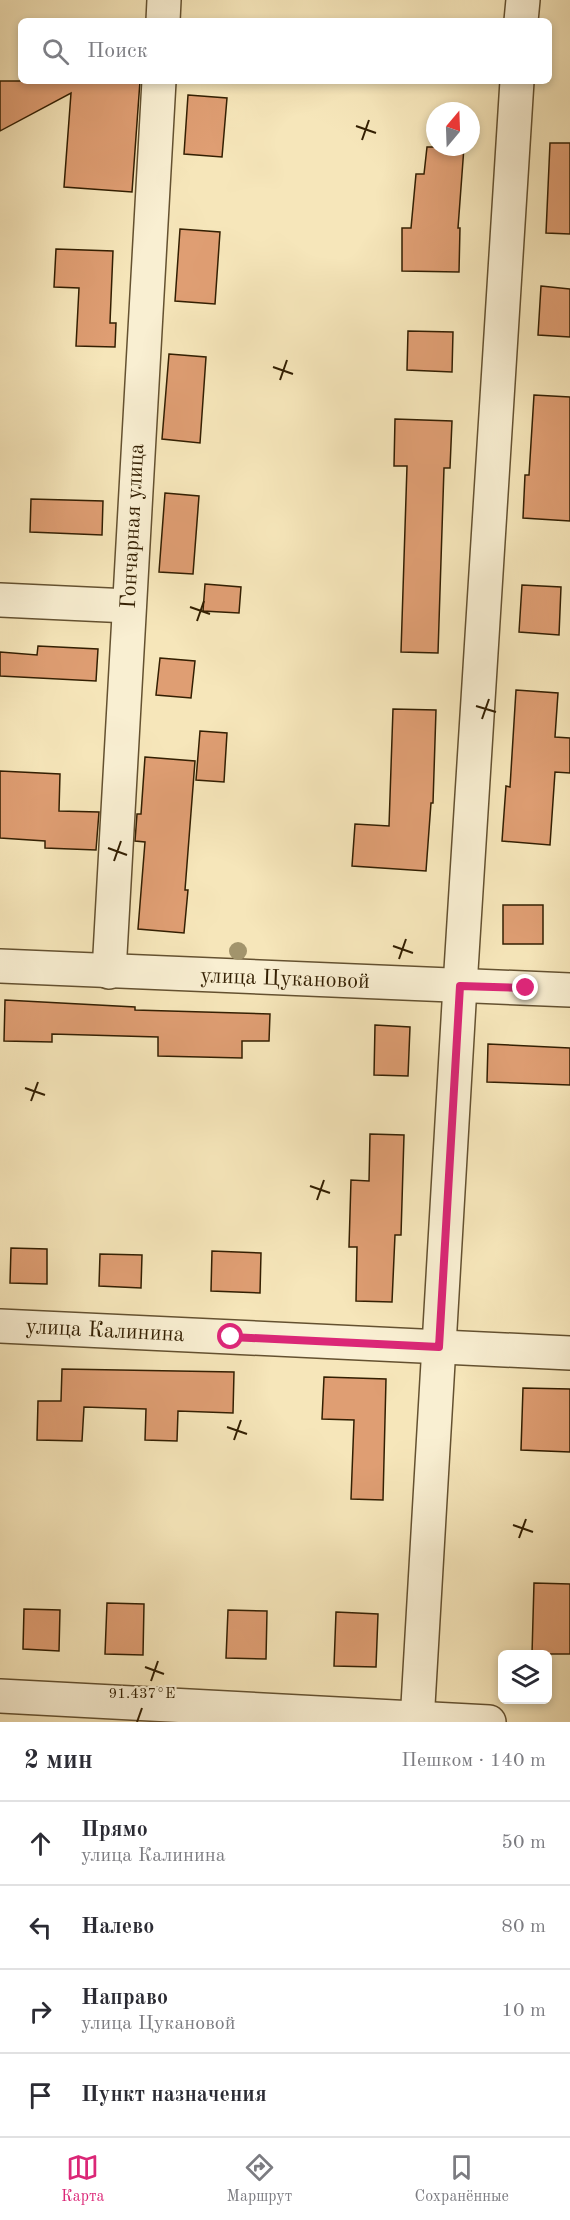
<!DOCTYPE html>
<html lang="ru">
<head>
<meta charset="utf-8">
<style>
  :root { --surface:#fff; --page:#f7f7f7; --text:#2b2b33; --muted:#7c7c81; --line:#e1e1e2; --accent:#db2777 }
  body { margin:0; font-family:"Old Standard TT",serif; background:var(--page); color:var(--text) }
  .controls { position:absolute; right:18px; bottom:18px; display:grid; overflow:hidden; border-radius:9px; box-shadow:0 3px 9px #0003 }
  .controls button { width:54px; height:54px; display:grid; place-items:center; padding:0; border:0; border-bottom:2px solid var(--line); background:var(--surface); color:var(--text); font:30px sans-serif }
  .compass { position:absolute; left:426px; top:102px; width:54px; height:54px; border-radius:50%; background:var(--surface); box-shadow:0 3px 9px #0003; rotate:19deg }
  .stop { position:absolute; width:18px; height:18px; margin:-14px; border:4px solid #db2777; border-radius:50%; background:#fff }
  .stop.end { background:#db2777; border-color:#fff; box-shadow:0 2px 6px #0008 }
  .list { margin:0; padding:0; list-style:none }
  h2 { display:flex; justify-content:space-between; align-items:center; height:78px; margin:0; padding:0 24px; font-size:26px }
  h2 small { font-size:20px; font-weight:400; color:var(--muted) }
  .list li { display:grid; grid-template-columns:39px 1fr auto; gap:18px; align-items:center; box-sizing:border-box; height:84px; padding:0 24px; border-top:2px solid var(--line) }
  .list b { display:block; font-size:22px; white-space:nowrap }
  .list p { margin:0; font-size:20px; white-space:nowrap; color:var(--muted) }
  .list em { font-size:20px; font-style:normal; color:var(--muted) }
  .icon { flex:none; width:33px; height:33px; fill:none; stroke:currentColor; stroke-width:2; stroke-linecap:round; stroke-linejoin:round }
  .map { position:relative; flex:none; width:570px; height:1722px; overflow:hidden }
  .search { position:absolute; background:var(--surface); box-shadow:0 3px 9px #0003; left:18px; right:18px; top:18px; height:66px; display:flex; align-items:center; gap:15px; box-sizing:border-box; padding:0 21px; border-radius:9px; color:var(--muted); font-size:22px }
  .sheet { height:414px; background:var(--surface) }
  nav { display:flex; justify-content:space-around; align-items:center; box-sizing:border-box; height:84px; border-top:2px solid var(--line); background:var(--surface); font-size:16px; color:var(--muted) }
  nav a { display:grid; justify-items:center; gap:3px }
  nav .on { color:var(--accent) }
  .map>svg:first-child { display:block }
  .building { fill:#df9e73; stroke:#331f02; stroke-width:1.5 }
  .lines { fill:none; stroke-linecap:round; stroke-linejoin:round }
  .minor-casing { stroke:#645130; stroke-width:36 }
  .minor { stroke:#f9efd2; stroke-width:33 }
  .tree { fill:#a2946c }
  .route { stroke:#db2777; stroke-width:8 }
  .ticks { fill:none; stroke:#331f02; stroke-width:2 }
  .labels { text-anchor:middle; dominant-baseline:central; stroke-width:4.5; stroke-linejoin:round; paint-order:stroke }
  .street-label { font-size:22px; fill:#331f02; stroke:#f9efd2 }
  .ticks-label { font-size:15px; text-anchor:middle; fill:#331f02; stroke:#f9efd2; stroke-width:4.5; stroke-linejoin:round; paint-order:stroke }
</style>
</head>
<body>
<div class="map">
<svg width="570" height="1722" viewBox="0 0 570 1722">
  <rect width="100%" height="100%" fill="#f6e6ba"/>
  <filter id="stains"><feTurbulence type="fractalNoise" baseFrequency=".00333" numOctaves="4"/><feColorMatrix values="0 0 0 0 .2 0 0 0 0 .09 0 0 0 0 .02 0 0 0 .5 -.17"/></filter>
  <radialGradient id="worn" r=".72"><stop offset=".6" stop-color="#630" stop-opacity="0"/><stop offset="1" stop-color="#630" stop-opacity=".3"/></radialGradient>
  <!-- building -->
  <g class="building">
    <path d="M0 81H140L132 192 64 187 71 93 0 131Z"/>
    <path d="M188 95 227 98 222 157 184 154Z"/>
    <path d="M550 143H570V234L546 233Z"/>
    <path d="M427 147H464L458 228H460L459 272 402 271V228H411L416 174H424Z"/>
    <path d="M180 229 220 232 215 304 175 301Z"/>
    <path d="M56 249 113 251 110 323H116L115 347 76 346 79 288 54 287Z"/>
    <path d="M541 286 570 289V337L538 335Z"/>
    <path d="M408 331 453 332 452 372 407 370Z"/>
    <path d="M169 354 206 357 200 443 162 439Z"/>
    <path d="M534 395 570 397V521L523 518 525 475H529Z"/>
    <path d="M395 419 452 421 450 468H444L438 653 401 652 407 466H394Z"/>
    <path d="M165 493 199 496 193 574 159 572Z"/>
    <path d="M31 499 103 501 102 535 30 532Z"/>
    <path d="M205 584 241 587 239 613 203 611Z"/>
    <path d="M522 585 561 587 559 635 519 632Z"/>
    <path d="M38 646 98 649 96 681 0 676V652L37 655Z"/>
    <path d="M160 658 195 661 191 698 156 695Z"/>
    <path d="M516 690 558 693 555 737 570 738V773L555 772 550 845 502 841 506 786 510 787Z"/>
    <path d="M393 709 436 710 433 803H431L426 871 352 866 355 824 389 826Z"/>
    <path d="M200 731 227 733 224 782 196 780Z"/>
    <path d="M145 757 195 761 185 890H188L184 933 138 929 145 842 135 841 137 814H141Z"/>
    <path d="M0 771 60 774 59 811 99 812 96 850 45 848V841L0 838Z"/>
    <rect x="503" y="905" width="40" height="39"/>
    <path d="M5 1000 135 1007V1010L270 1014 269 1041H242V1058L158 1056V1037L52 1034V1042L4 1041Z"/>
    <path d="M375 1025 410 1027 408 1076 374 1075Z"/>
    <path d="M488 1044 570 1048V1085L487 1082Z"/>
    <path d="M370 1134 404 1135 401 1235H395L392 1302 356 1301 357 1247H349L351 1180 369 1181Z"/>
    <path d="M11 1248 47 1249V1284L10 1283Z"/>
    <path d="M212 1251 261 1253 260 1293 211 1291Z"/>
    <path d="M100 1254 142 1255 141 1288 99 1286Z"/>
    <path d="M62 1369 234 1372 233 1413 178 1411 177 1441 145 1440 146 1409 84 1407 82 1441 37 1440 38 1401H61Z"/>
    <path d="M324 1377 386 1379 383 1500 351 1499 354 1420 322 1419Z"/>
    <path d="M523 1388 570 1389V1452L521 1450Z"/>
    <path d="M534 1583 570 1584V1654H532Z"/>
    <path d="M107 1603 144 1604 143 1655 105 1654Z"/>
    <path d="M24 1609 60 1610 59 1651 23 1649Z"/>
    <path d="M228 1610 267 1611 266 1659 226 1658Z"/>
    <path d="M336 1612 378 1614 376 1667 334 1666Z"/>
  </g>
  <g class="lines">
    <!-- minor casing -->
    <g class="minor-casing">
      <g id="minor">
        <path d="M163 21 164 0"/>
        <path d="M521 21 523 0"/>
        <path d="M0 600 129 606"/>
        <path d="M0 966 570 990"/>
        <path d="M109 972 159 81"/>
        <path d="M0 1326 570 1353"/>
        <path d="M0 1696 489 1722"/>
        <path d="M417 1722 460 986 517 81"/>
      </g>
    </g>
    <!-- minor -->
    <use href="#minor" class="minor"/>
  </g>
  <!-- trees -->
  <circle class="tree" cx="238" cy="951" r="9"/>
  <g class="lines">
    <!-- route -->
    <path class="route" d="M231 1337 439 1347 460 986 526 988"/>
  </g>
  <!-- ticks -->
  <path class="ticks" d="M356 126 376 133M362 140 369 120M273 367 293 374M280 380 287 360M190 607 210 614M197 621 204 601M476 706 496 712M482 719 489 699M108 848 127 855M114 861 121 841M393 946 413 953M399 959 406 939M25 1088 45 1095M31 1101 38 1082M310 1186 330 1193M317 1200 324 1180M227 1427 247 1434M234 1440 241 1420M513 1525 533 1532M519 1538 526 1519M145 1667 164 1674M151 1681 158 1661M137 1722 142 1708"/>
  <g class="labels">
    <!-- street labels -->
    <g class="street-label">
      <text transform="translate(133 526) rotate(-87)">Гончарная улица</text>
      <text transform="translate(285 979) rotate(2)">улица Цукановой</text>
      <text transform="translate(105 1331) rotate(3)">улица Калинина</text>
    </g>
  </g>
  <g class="ticks-label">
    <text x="142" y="1698">91.437°E</text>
  </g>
  <rect width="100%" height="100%" filter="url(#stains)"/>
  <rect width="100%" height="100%" fill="url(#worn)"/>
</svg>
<div class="controls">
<button><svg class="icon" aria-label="layers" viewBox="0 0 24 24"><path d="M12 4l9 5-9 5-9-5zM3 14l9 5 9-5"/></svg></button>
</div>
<svg class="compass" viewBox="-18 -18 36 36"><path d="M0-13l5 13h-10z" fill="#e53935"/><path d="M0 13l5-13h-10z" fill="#7c7c81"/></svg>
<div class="stop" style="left:231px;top:1337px"></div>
<div class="stop end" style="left:526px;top:988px"></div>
<div class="search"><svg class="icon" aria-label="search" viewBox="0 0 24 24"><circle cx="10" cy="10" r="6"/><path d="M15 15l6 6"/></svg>Поиск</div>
</div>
<section class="sheet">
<h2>2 мин<small>Пешком · 140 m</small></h2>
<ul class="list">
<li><svg class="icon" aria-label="ahead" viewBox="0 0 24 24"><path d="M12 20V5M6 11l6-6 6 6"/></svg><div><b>Прямо</b><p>улица Калинина</p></div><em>50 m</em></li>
<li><svg class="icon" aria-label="left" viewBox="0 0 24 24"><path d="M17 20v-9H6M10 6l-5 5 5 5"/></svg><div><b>Налево</b></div><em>80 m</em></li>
<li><svg class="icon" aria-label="right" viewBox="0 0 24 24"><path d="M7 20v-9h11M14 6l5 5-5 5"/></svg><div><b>Направо</b><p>улица Цукановой</p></div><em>10 m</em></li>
<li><svg class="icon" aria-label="arrive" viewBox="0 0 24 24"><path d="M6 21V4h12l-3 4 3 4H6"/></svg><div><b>Пункт назначения</b></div></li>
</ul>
</section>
<nav>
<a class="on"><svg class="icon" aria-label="map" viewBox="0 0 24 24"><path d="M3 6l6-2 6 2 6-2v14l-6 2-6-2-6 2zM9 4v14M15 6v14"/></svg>Карта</a>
<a><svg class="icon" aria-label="directions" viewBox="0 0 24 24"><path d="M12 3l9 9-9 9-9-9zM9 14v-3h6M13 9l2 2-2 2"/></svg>Маршрут</a>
<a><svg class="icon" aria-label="saved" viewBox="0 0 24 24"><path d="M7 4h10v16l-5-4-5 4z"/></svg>Сохранённые</a>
</nav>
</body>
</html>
